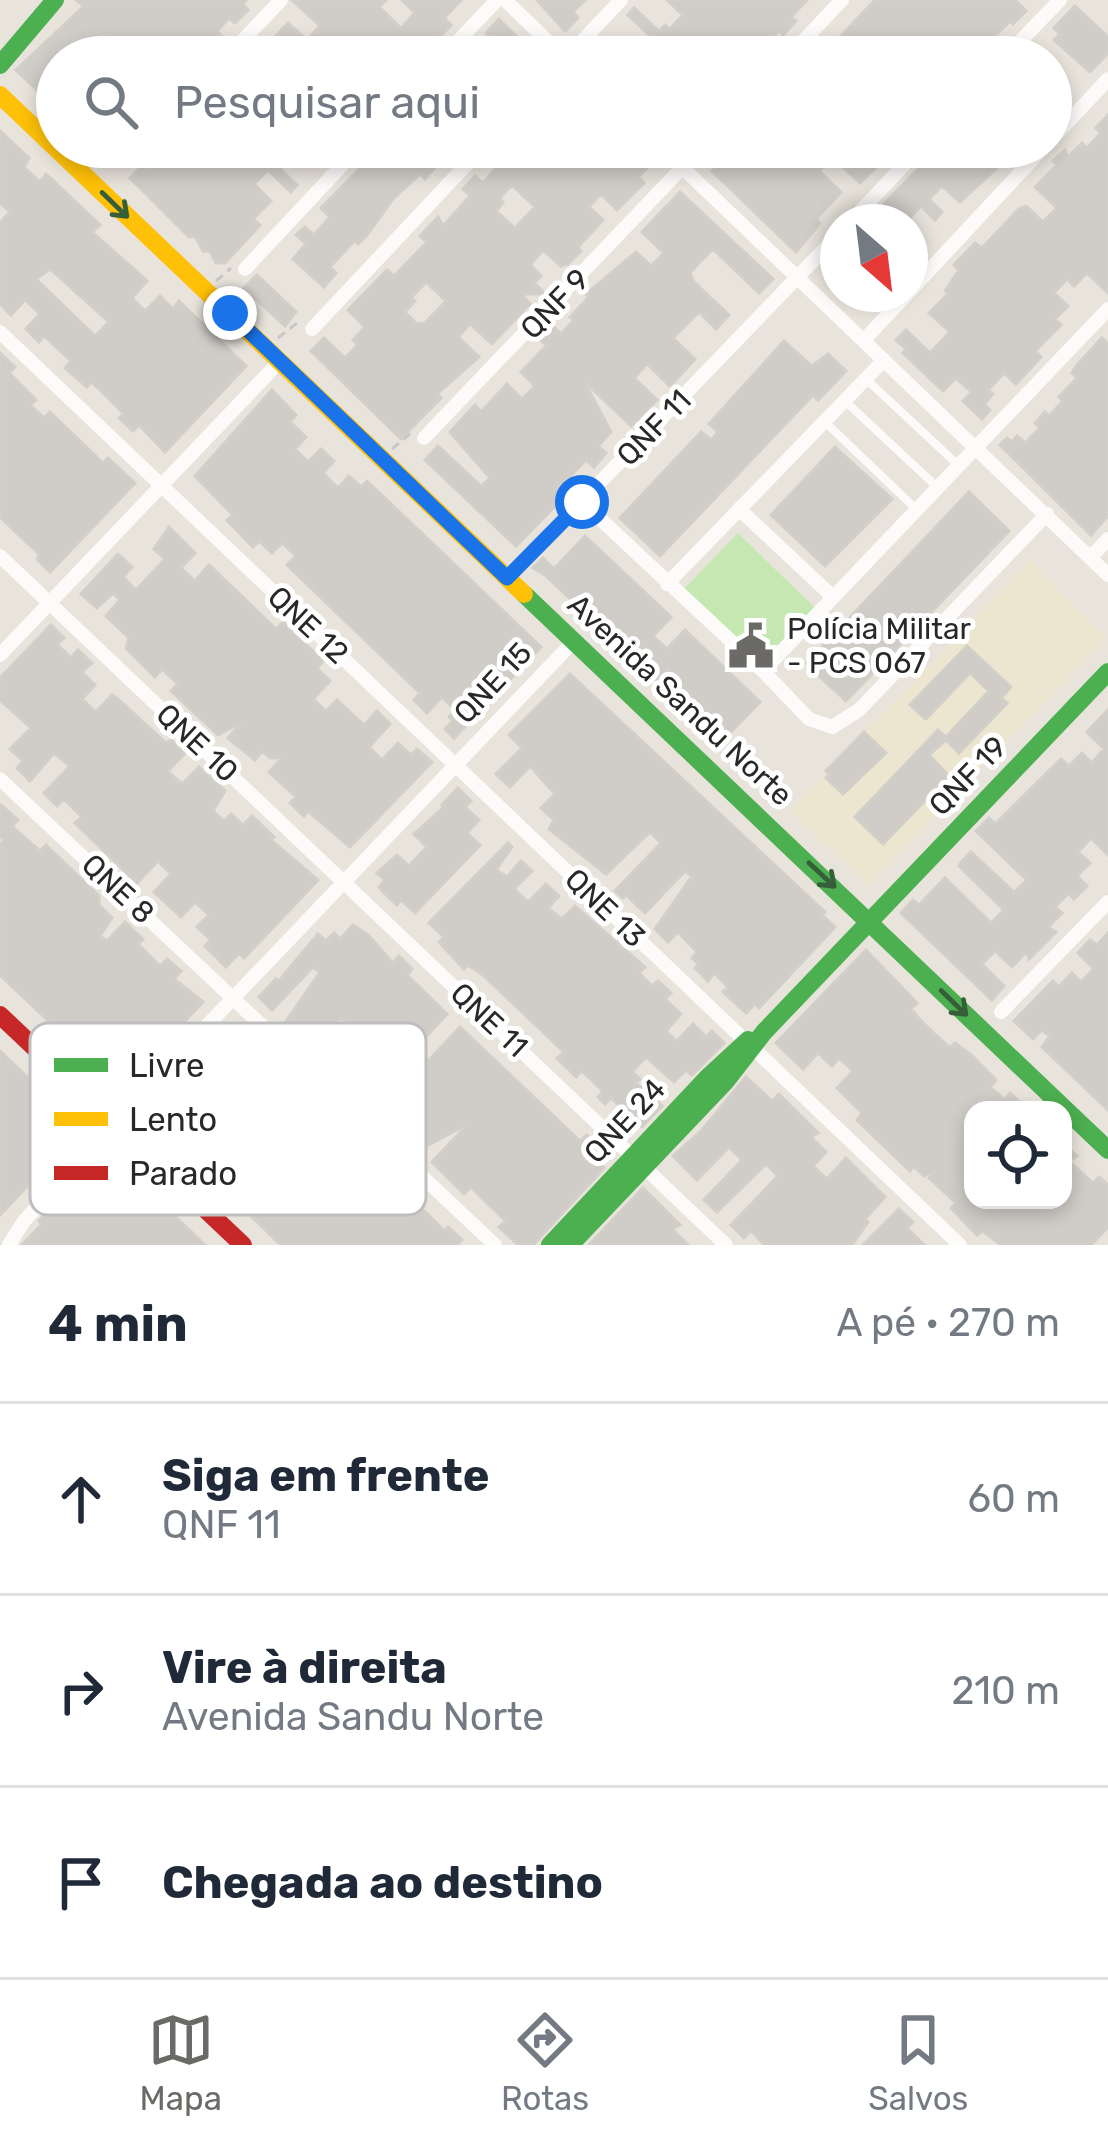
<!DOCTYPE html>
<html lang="pt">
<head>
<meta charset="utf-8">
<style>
  :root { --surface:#fff; --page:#f2f2f3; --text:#1f2937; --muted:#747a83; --line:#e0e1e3; --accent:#6b6a67 }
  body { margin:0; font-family:Rubik,sans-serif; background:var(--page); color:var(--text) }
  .controls { position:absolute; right:36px; bottom:36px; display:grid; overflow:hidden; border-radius:24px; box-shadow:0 6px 18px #0003 }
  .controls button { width:108px; height:108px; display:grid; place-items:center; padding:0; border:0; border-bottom:3px solid var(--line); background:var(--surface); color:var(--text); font:60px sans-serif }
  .compass { position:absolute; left:820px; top:204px; width:108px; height:108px; border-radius:50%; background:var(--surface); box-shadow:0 6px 18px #0003; rotate:152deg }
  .stop { position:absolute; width:36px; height:36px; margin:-27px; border:9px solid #1a73e8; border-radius:50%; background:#fff }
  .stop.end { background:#1a73e8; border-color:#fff; box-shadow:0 3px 12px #0008 }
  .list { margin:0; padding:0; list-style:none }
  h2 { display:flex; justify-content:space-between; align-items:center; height:156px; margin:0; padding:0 48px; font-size:51px }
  h2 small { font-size:39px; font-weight:400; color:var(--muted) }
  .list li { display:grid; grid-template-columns:78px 1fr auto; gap:36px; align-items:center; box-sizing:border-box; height:192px; padding:0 48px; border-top:3px solid var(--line) }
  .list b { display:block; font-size:45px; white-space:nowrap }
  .list p { margin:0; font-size:39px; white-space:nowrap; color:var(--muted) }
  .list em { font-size:39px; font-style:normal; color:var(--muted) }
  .icon { flex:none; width:66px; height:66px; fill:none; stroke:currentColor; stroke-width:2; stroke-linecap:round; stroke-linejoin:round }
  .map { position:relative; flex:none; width:1108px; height:1245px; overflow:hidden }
  .search { position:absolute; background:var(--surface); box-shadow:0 6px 18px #0003; left:36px; right:36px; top:36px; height:132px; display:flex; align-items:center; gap:30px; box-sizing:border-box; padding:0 42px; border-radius:66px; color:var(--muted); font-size:45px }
  .sheet { height:732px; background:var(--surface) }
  nav { display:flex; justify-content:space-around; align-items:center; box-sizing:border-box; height:168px; border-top:3px solid var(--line); background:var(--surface); font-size:33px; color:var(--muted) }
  nav a { display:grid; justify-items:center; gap:6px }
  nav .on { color:var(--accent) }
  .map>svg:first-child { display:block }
  .education { fill:#ece5cf }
  .green { fill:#c5e7b1 }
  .building { fill:#d0cdc8; stroke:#d2cfc9; stroke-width:3; fill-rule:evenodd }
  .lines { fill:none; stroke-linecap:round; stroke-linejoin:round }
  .path { stroke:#c8c7c6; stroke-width:3; stroke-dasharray:9 6; stroke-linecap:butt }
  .lane { stroke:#fcfbfa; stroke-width:8 }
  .street { stroke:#fcfbfa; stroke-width:14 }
  .fast { stroke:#4caf50; stroke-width:18 }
  .slow { stroke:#ffc107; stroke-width:18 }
  .jam { stroke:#c62828; stroke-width:18 }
  .oneway { stroke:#365e38 }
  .route { stroke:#1a73e8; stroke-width:15 }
  .labels { text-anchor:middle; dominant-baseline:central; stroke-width:10; stroke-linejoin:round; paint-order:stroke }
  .street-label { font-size:30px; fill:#282828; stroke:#fff }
  .poi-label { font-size:30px; fill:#282828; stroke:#fff; text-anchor:start }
  .key { fill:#fff; stroke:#bebebe; stroke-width:3 }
  .key-label { font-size:33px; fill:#282828 }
</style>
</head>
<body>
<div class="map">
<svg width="1108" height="1245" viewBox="0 0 1108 1245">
  <rect width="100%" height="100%" fill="#e8e4dc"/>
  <!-- education -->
  <path class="education" d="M1030 560 1106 639 869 885 790 811Z"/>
  <!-- green -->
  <path class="green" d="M738 533 816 609 757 664 680 593Z"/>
  <!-- building -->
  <g class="building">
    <path d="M76 0H246L242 4 248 10 235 23 229 18 217 31 222 37 203 57H57V109L16 70 84 6Z"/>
    <path d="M292 0H386L379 7 401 28 415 13 402 0H461L444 18 451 25 420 57H256L288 23 307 40 320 26Z"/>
    <path d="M537 0H585L573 12 578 18 565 31Z"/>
    <path d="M667 0H807L791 17 796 21 783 35 779 31 754 57H672L628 15 634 8 659 31 665 25 670 29 683 15Z"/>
    <path d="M875 0H1015L1026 11 1013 24 1010 21 974 57H821Z"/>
    <path d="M1075 6 1108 37V53L1090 72 1054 40 1060 34 1054 28Z"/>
    <path d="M499 19 515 35 538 57H470L490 37 486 33Z"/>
    <path d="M1108 115V293L1087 273 1074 286 1067 279 1054 293 1068 306 1055 319 1061 325 1035 351 1041 357 1016 384 1004 373 988 390 993 394 984 404 990 410 982 419 963 401 972 392 956 378 943 391 903 353 906 349 896 340 906 330 930 353 950 332 929 313 948 294 945 291 959 270 954 265 975 243 982 248 1019 209 1026 206 1043 222 1057 208 1035 187 1057 165 1053 161 1065 150 1068 157 1082 143 1087 148 1101 133 1096 128Z"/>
    <path d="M0 131 29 158 24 167 40 182 46 174 100 225 92 232 147 281 132 298 145 311 160 296 173 309 179 301 246 366 165 452 139 425 133 431 119 418 124 414 98 388 91 382 87 387 65 368 71 361 44 336 39 342 26 329 40 314 25 300 11 315 0 304V223L10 212 0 203ZM50 269 109 322 95 336 36 279Z"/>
    <path d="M173 147H285L272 161 297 185 291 192 268 170 254 184 271 201 253 219 260 225 225 263H216L210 251H203L195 236 189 237 130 178 143 165 149 171Z"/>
    <path d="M381 147H428L437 165 425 179 420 174 393 199 367 235 358 244 355 240 330 267 336 273 324 287 293 259 306 244 296 235 305 227 314 235 330 217 321 208Z"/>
    <path d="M515 147H632L651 164 638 177 644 183 617 210 601 194 589 207 603 220 578 247 581 251 568 264 561 266 543 250 530 265 541 276 534 283 546 294H522L530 304 492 344 470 324 458 337 479 357 437 394 441 398 401 439 311 351 324 338 345 358 358 345 353 340 365 327 348 310 387 270 394 276 427 242 420 236 438 217 443 226 470 196 463 189 475 176 483 183ZM512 185 535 207 515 228 496 211 503 202 499 199ZM426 282 446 301 425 323 417 324 405 312 415 301 411 298Z"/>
    <path d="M735 147H897L860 183 832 157 819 171 841 192 816 219 820 223 796 252 712 171Z"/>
    <path d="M940 147H1008L1014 152 960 202 942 186 929 199 942 212 935 220 921 206 906 222H866Z"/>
    <path d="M680 192 773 279 759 293 713 249 700 262 690 273 693 281 729 315 716 329 699 312 673 338 695 359 670 386 647 364 634 378 657 400 631 426 584 381 611 432 598 446 606 453 594 467 586 460 560 487 568 493 516 546 425 460 438 446 481 486 490 478 450 432 475 405 481 412 507 384 522 399 535 386 521 372 547 345 540 340 553 326 561 334 574 320 570 317 589 297 586 294 636 252 651 266 664 253 642 232Z"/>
    <path d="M257 275 296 312 285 326 244 288Z"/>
    <path d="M1102 338 1108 344V516L1091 535 1000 445 1007 438 1012 442 1017 436 1025 443 1040 428 1035 423 1045 412 1049 416 1063 401 1059 397 1077 378 1072 373 1077 365Z"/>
    <path d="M784 341 812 366 828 354 846 371 818 400 813 395 660 556 620 518 701 432 712 440 718 432 709 424Z"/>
    <path d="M0 353 15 367 9 373 36 400 30 405 44 418 50 412 103 463 108 458 135 483 50 572 37 559 40 555 0 517Z"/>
    <path d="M272 390 296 415 290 422 306 437 295 449 308 462 321 449 334 461 323 473 338 488 349 476 361 487 367 481 541 647 454 738 445 729 453 721 449 717 455 710 442 697 427 713 414 700 420 693 287 565 296 556 282 543 272 553 259 541 253 547 227 520 233 515 195 476Z"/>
    <path d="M835 447 892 499 825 566 771 515Z"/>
    <path d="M969 492 1009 531 846 701 806 664Z"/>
    <path d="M169 527 195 553 181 568 195 581 209 565 276 629 283 622 323 661 317 668 330 681 313 699 326 711 337 700 364 725 377 711 390 724 369 747 382 760 398 743 411 755 417 749 432 762 350 847 308 811 304 816 290 803 296 797 269 772 282 758H270L262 751 255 760 228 738 242 722 218 735 171 691 178 684 162 669 155 677 126 648 129 638 106 616 120 600 113 593 97 608 81 594 118 554 132 567 123 577 136 590 165 559 154 549Z"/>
    <path d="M585 536 671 617 653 636 667 649 685 630 760 702 721 742 545 575 533 568 543 558 554 569Z"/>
    <path d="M51 625 64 638 57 644 71 658 78 650 92 663 82 672 95 685 82 699 96 712 112 695 119 700 166 743 171 740 185 753 168 771 175 778 182 784 199 767 225 791 213 811 224 821 231 814 243 825 252 816 274 837 271 840 318 880 244 958 239 953 226 967 205 946 211 940 197 927 209 915 195 902 181 917 154 892 171 874 158 861 137 883 75 823 82 817 64 799 57 806 44 793 70 766 54 753 30 781 17 768 23 761 10 749 31 728 0 700V678Z"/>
    <path d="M967 646 1011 687 1001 698 1007 703 959 753 946 740 929 755 949 776 883 844 855 817 938 730 946 737 989 691 970 673 926 719 910 705Z"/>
    <path d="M570 674 825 912 822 915 835 927 759 1008 755 1004 746 1013 723 992 728 987 714 973 708 981 695 968 699 964 692 958 697 952 678 932 668 942 655 929 692 876 685 871 645 913 626 895 623 898 615 891 661 843 650 832 606 874 549 829 554 820 541 808 555 794 530 766 510 787 496 774 522 748 509 735Z"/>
    <path d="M1108 710V855L1091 838 1078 852 1090 863 1077 876 1087 886 1074 899 1069 893 1055 907 1062 913 1048 927 1056 932 1029 959 1026 952 1012 967 995 951 982 964 1004 986 992 1000 901 913 913 900 919 905 945 878 991 923 1004 910 959 866 962 861 971 852 1014 892 1027 880 976 831 989 818 995 824 1061 759 1069 766 1082 753 1092 763 1104 749 1087 732Z"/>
    <path d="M864 732 886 753 843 794 826 778 830 775 826 771Z"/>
    <path d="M458 788 471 801 465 807 479 820 467 833 480 845 415 913 401 900 397 905 384 893 379 887 385 880 377 873 397 855 409 866 427 847 414 834 444 807 442 805Z"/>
    <path d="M0 804 18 820 12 826 26 839 40 851 46 845 99 896V905L112 918 100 936 107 941 125 922 143 939 138 944 160 966 167 959 181 971 174 979 203 1002 120 1089 0 975V845L4 840 0 836Z"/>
    <path d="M508 843 512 847 496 870 507 877 521 861 532 871 514 889 528 902 546 884 559 896 548 908 562 919 575 906 645 967 639 973 652 986 658 981 671 993 665 999 681 1014 666 1031 677 1041 693 1024 706 1037 712 1031 724 1043 692 1075 686 1070 674 1082 646 1057 632 1072 640 1079 636 1083 662 1106 642 1127 611 1098 605 1104 598 1097 603 1091 582 1071 576 1077 557 1058 564 1052 483 975 468 965 464 969 439 942 444 937 429 923Z"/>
    <path d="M353 925 368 935 393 963 399 956 412 969 407 975 447 1014 398 1067 411 1079 460 1027 580 1141 587 1135 600 1148 593 1156 604 1168 533 1245H518L499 1227 506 1221 492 1208 471 1187 464 1194 432 1162 468 1124 419 1150 405 1138 423 1119 403 1099 395 1107 389 1101 378 1112 366 1099 372 1093 331 1056 354 1031 341 1018 317 1043 303 1029 298 1036 285 1023 320 972 313 967 272 1010 259 997 276 979 278 982 318 934 326 941 334 933 340 939Z"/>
    <path d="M1108 933V1110L1042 1047 1050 1036 1042 1030 1033 1039 1014 1021 1053 981 1059 987 1072 973 1081 982 1094 969 1078 953 1090 940 1097 945Z"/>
    <path d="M866 950 917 1003 911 1009 923 1023 950 1048 955 1043 970 1054 996 1080 990 1087 1005 1100 1010 1093 1028 1110H973V1200H1063V1143L1077 1156 1069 1161 1093 1183 1099 1177 1108 1185V1227L1091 1245H1001L983 1231 977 1235 951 1208 956 1203 929 1178 936 1170 924 1176 913 1166 910 1171 857 1120 862 1113 837 1088 853 1071 839 1058 832 1066 818 1053 803 1069 776 1043Z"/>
    <path d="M230 1025 243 1030 247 1036 239 1040 282 1081 288 1074 301 1087 296 1094 316 1112 321 1107 341 1125 323 1144 336 1157 348 1144 361 1157 350 1170 364 1182 375 1170 389 1183 392 1180 414 1209 418 1205 445 1231 448 1227 462 1240 457 1245H281L227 1193 147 1114Z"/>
    <path d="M0 1051 55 1103 39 1120 52 1133 69 1115 82 1128 0 1215Z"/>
    <path d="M746 1077 772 1101 779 1094 818 1133 811 1137 826 1152 813 1166 827 1179 846 1158 885 1197 865 1219 868 1222 852 1245H765L751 1231 744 1238 731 1225 778 1176 766 1164 717 1212 704 1200 742 1160 729 1147 697 1180 673 1156 702 1130Z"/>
    <path d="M108 1154 150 1192 205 1245H22L42 1224 39 1221 47 1212 51 1215Z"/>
    <path d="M643 1188 680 1225 672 1229 688 1245H589Z"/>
    <path d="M899 1209 913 1222 907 1228 924 1245H863Z"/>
  </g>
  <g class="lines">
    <!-- path -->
    <g class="path">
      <path d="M216 281 231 268"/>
      <path d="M278 338 297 323"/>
      <path d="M392 449 411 433"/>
    </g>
    <!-- lane -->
    <g class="lane">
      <path d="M866 379 957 464"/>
      <path d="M845 401 936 486"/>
      <path d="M825 422 915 508"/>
    </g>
    <!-- street -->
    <g class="street">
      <path d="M505 0 564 57"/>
      <path d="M227 57 281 0"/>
      <path d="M443 57 497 0"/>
      <path d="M567 57 621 0"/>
      <path d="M788 57 842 0"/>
      <path d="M1005 57 1060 0"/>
      <path d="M1051 140 1108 79"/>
      <path d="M661 147 1108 575"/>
      <path d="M131 159 142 147"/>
      <path d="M850 222 921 147"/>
      <path d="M245 269 359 147"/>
      <path d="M910 291 1044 147"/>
      <path d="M312 329 483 147"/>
      <path d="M0 332 960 1245"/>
      <path d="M864 340 907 294"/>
      <path d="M424 438 702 147"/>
      <path d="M582 502 763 671 809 719 832 727 859 710 1047 514"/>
      <path d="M739 509 833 597"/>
      <path d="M0 556 633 1157"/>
      <path d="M1090 558 1108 539"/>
      <path d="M507 579 838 235"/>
      <path d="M667 584 884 360"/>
      <path d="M0 655 281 360"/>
      <path d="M763 671 1108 309"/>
      <path d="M0 779 495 1245"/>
      <path d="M1001 1012 1108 902"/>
      <path d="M644 1167 726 1245"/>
      <path d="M9 1245 24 1221 114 1123 574 641"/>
    </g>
    <!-- fast -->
    <g class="fast">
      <path d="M0 65 55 0"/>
      <path d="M524 594 1108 1150"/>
      <path d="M550 1245 709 1076 748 1040"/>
      <path d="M570 1245 726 1081 764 1032 1108 672"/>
    </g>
    <!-- slow -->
    <path class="slow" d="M0 95 524 594"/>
    <!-- jam -->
    <path class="jam" d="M0 1015 243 1245"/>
  </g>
  <!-- one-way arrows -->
  <defs><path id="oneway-shaft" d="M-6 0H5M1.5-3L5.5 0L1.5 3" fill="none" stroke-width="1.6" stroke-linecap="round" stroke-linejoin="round" transform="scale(3)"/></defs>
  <g class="oneway">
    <use href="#oneway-shaft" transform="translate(115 205) rotate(44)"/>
    <use href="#oneway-shaft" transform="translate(822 875) rotate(43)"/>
    <use href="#oneway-shaft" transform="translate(954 1003) rotate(44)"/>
  </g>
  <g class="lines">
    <!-- route -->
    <path class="route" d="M230 313 507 578 582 502"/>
  </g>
  <!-- icons -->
  <defs>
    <g id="civic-bare" transform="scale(3.6)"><path d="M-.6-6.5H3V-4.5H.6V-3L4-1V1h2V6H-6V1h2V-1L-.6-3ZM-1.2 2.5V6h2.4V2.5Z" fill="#6b6a67" stroke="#fff" stroke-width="2.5" paint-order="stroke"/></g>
  </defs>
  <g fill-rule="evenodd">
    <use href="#civic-bare" x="751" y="646"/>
  </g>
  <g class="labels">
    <!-- street labels -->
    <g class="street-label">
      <text transform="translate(555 304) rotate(-46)">QNF 9</text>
      <text transform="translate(654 428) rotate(-46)">QNF 11</text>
      <text transform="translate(308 625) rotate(43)">QNE 12</text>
      <text transform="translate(493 683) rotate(-47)">QNE 15</text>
      <text transform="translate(680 700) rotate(43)">Avenida Sandu Norte</text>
      <text transform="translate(197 743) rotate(43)">QNE 10</text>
      <text transform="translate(968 776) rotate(-46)">QNF 19</text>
      <text transform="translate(118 889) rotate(43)">QNE 8</text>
      <text transform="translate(605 908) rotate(44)">QNE 13</text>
      <text transform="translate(489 1020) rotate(43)">QNE 11</text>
      <text transform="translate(625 1121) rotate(-47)">QNE 24</text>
    </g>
    <!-- poi labels -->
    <g class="poi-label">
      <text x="787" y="629">Polícia Militar<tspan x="787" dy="34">- PCS 067</tspan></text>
    </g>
  </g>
  <!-- legend -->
  <rect x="30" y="1023" width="396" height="192" rx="18" class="key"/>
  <rect x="54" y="1058" width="54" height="14" fill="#4caf50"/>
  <rect x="54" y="1112" width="54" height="14" fill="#ffc107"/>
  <rect x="54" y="1166" width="54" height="14" fill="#c62828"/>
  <g class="key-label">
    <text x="129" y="1077">Livre</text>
    <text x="129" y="1131">Lento</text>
    <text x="129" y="1185">Parado</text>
  </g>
</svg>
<div class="controls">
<button><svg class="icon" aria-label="locate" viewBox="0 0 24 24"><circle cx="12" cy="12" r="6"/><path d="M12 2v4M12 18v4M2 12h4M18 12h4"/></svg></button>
</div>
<svg class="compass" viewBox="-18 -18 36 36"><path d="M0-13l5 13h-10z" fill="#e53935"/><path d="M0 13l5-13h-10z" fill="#747a83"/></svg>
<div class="stop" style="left:582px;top:502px"></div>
<div class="stop end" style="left:230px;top:313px"></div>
<div class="search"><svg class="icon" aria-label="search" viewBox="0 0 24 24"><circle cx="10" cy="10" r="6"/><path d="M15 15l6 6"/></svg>Pesquisar aqui</div>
</div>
<section class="sheet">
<h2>4 min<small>A pé · 270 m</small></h2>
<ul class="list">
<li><svg class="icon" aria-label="ahead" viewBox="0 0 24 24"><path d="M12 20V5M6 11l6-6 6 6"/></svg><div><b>Siga em frente</b><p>QNF 11</p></div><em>60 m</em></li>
<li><svg class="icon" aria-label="right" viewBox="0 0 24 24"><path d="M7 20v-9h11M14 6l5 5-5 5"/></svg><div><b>Vire à direita</b><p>Avenida Sandu Norte</p></div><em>210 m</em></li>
<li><svg class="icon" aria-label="arrive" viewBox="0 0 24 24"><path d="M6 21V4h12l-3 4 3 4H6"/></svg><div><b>Chegada ao destino</b></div></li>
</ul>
</section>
<nav>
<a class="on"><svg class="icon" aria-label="map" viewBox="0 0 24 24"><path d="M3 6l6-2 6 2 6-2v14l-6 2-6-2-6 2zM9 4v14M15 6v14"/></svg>Mapa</a>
<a><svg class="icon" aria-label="directions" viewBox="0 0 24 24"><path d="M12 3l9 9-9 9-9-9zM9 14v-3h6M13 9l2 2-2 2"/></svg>Rotas</a>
<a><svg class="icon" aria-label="saved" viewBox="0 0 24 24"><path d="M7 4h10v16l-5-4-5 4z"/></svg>Salvos</a>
</nav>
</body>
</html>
